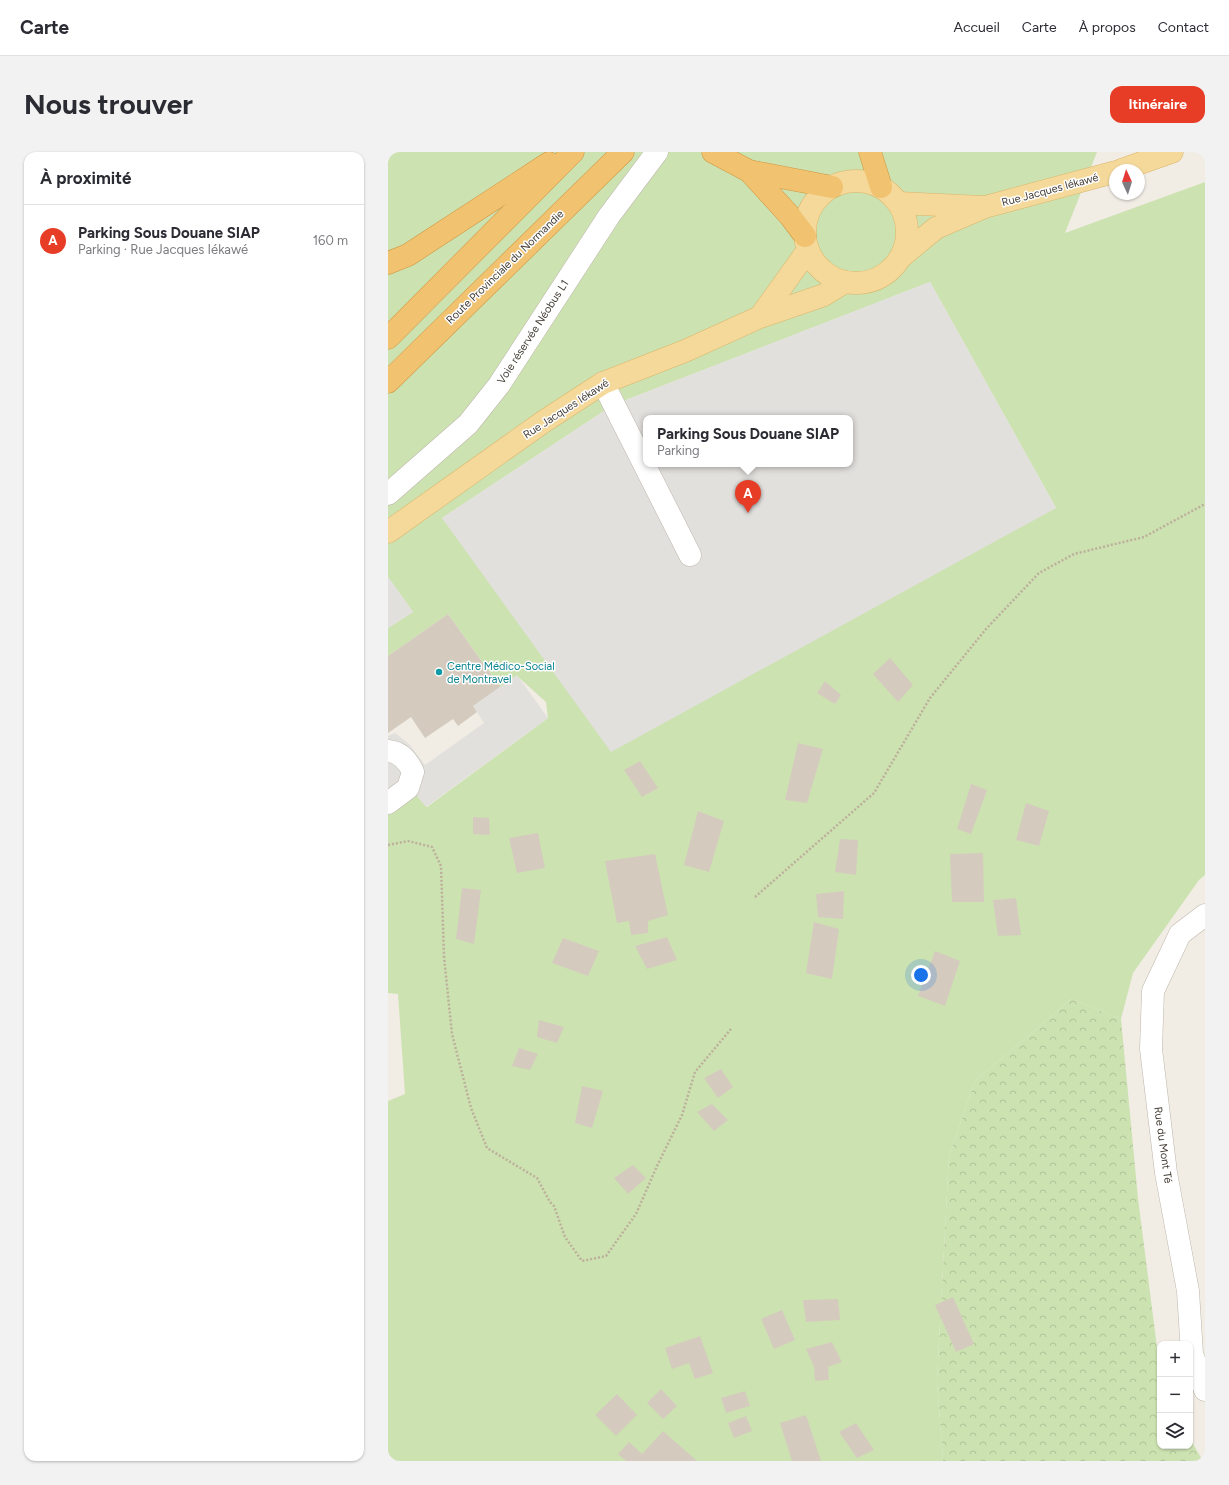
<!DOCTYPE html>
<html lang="fr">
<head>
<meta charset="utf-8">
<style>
  :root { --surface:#fff; --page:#f2f2f3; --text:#2b2b33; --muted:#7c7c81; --line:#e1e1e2; --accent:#e73d26 }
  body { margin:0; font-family:Figtree,sans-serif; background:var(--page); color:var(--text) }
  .controls { position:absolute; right:12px; bottom:12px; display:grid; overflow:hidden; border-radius:8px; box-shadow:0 1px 3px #0004 }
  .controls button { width:36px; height:36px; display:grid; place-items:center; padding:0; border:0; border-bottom:1px solid var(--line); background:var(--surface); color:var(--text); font:20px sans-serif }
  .compass { position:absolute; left:721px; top:12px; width:36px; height:36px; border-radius:50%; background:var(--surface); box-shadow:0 1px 3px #0004; rotate:356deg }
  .you { position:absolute; left:533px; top:823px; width:14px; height:14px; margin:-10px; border:3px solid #fff; border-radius:50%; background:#1a73e8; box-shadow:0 0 0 6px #1a73e833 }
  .badge { display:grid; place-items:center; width:26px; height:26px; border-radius:50%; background:var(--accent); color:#fff; font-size:13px; font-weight:700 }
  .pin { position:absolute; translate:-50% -33px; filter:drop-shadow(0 1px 2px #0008) }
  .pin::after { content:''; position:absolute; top:21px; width:14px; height:12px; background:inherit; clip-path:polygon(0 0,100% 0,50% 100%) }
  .popup { position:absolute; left:255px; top:263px; width:210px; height:52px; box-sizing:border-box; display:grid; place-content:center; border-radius:8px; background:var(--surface); filter:drop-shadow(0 1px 3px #0005); font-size:13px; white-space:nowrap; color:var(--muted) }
  .popup b { font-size:15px; color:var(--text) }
  .popup::after { content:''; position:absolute; left:50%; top:100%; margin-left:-8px; border:8px solid transparent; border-top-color:var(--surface) }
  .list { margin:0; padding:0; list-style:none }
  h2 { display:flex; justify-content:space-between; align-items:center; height:52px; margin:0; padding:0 16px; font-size:17px }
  h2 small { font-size:13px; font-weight:400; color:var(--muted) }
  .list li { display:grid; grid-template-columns:26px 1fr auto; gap:12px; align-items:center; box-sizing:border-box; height:72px; padding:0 16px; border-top:1px solid var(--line) }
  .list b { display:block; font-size:15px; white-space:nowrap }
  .list p { margin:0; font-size:13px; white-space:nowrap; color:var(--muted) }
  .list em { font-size:13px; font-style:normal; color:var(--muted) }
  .icon { flex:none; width:22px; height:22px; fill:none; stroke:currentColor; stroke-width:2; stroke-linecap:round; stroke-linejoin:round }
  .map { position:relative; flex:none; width:817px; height:1309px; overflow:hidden; border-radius:12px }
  header { display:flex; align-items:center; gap:24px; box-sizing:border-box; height:56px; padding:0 20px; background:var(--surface); border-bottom:1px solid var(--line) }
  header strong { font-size:19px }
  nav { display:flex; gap:22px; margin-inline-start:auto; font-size:14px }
  .intro { display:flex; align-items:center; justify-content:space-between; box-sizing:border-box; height:96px; padding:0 24px }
  h1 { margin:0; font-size:28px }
  .button { padding:10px 18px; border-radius:12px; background:var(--accent); color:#fff; font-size:14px; font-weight:700 }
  main { display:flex; gap:24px; padding:0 24px }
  aside { flex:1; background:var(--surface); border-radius:12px; box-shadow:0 1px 3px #0004 }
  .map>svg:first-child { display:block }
  .green { fill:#cde2b1; fill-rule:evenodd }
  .forest { fill:url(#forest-crowns) }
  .parking { fill:#e2e0dd; fill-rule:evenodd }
  .building { fill:#d4cbbe }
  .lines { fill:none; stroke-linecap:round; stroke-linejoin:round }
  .minor-casing { stroke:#beb7ac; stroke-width:23 }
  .major-casing { stroke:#d9b56b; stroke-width:23 }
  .highway-casing { stroke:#cf9741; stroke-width:23 }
  .path { stroke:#bcaf9b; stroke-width:2.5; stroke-dasharray:2 2; stroke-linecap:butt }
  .minor { stroke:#fff; stroke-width:22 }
  .major { stroke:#f5d99a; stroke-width:22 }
  .highway { stroke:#f1c270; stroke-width:22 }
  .culture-dot { fill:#0f9aa8; stroke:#fff; stroke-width:1.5 }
  .labels { text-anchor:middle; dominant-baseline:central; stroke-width:3; stroke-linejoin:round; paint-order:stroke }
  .street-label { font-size:11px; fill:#433d35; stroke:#fff }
  .culture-label { font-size:11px; fill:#0d838f; stroke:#fff; text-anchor:start }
</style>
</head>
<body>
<header>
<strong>Carte</strong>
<nav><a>Accueil</a><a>Carte</a><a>À propos</a><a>Contact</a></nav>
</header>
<div class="intro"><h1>Nous trouver</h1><a class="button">Itinéraire</a></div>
<main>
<aside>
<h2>À proximité<small></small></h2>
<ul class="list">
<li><span class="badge">A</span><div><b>Parking Sous Douane SIAP</b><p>Parking · Rue Jacques Iékawé</p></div><em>160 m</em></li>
</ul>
</aside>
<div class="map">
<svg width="817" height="1309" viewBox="0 0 817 1309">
  <defs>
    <pattern id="forest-crowns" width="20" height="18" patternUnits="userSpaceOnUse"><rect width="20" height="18" fill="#cde2b1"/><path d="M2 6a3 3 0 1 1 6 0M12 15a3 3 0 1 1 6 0" fill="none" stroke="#b1c399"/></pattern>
  </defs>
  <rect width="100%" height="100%" fill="#f1ede5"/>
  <!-- green -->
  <path class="green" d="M0 0H709L677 81 817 30V723L811 728 745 821 733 867 683 847 587 929 561 1004 549 1228 555 1309H0V949L17 942 10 842 0 841V661L29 643 39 655 160 566 158 550 129 524 112 535 60 462 0 504V476L25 460 0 425ZM542 130 668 356 54 366 225 253Z"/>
  <!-- forest -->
  <path class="forest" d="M683 847 733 867 750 1046 772 1219V1294H802V1287L815 1309H555L549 1228 561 1004 587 929Z"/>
  <!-- parking -->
  <g class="parking">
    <path d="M542 130 668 356 223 600 54 366 225 253ZM258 266H462V312H258Z"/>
    <path d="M0 425 25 460 0 476Z"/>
    <path d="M129 523 160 566 38 655 28 643 0 661V584L7 581 21 592 37 613 96 571 85 554Z"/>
  </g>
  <!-- building -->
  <g class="building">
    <path d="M60 462 112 535 85 554 89 560 70 574 65 567 37 586 23 565 0 581V504Z"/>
    <path d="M502 506 525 533 510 550 485 522Z"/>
    <path d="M437 529 453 543 447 552 429 541Z"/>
    <path d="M410 591 435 597 419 651 397 648Z"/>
    <path d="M252 609 270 636 254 645 236 618Z"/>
    <path d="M583 632 599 638 583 682 569 677Z"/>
    <path d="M638 651 661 659 651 694 628 688Z"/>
    <path d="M310 659 336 669 321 720 296 713Z"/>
    <path d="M85 665 101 666 102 683 85 682Z"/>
    <path d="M150 681 157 716 129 721 121 686Z"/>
    <path d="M452 687 470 688 468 723 447 720Z"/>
    <path d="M595 701 596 750H564L562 702Z"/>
    <path d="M267 702 280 763 260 769V781L243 783 241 769 229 771 217 709Z"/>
    <path d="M74 736 93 738 86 792 68 787Z"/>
    <path d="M456 739 455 767 430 765 428 742Z"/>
    <path d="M628 746 633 783 610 784 605 748Z"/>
    <path d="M426 770 451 777 444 827 418 821Z"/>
    <path d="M279 785 289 808 259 817 247 794Z"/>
    <path d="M175 786 211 799 200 824 164 811Z"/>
    <path d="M547 799 572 809 557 854 530 844Z"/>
    <path d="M151 868 176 875 169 891 149 885Z"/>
    <path d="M131 896 150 902 142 918 124 914Z"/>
    <path d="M333 917 345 935 330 946 316 926Z"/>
    <path d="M194 934 215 939 204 976 187 971Z"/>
    <path d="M324 952 340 968 326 979 309 960Z"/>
    <path d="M245 1013 258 1026 240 1042 226 1026Z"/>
    <path d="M565 1145 586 1192 568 1200 547 1153Z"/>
    <path d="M450 1147 452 1168 418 1170 415 1148Z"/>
    <path d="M394 1158 407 1188 386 1197 373 1167Z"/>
    <path d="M312 1184 325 1221 307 1227 301 1211 284 1217 277 1196Z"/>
    <path d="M444 1190 454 1210 440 1215 441 1228 427 1229 426 1215 418 1197Z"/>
    <path d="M273 1237 289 1254 275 1267 259 1251Z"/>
    <path d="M357 1239 362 1254 338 1261 333 1246Z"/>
    <path d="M229 1242 249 1263 228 1284 207 1263Z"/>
    <path d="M418 1263 433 1309H404L392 1271Z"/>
    <path d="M358 1264 364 1279 346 1286 340 1271Z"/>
    <path d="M468 1271 486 1298 469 1306 451 1280Z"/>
    <path d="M275 1279 309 1309H238L230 1302 241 1290 254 1302Z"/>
  </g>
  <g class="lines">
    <!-- minor casing -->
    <g class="minor-casing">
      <g id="minor">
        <path d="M215 231 302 403"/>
        <path d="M0 342 80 272 111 233 221 64 269 0"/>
        <path d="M0 599C13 600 20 609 25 620L20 636 0 651"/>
        <path d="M817 763 792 782 765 839 763 897 778 1021 800 1139 804 1202 817 1238"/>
      </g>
    </g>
    <!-- major casing -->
    <g class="major-casing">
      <g id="major">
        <path d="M733 18 784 0"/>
        <circle cx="468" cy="80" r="51"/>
        <path d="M511 51 594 55"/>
        <path d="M514 104 548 76 597 55 727 20"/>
        <path d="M372 165 420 98"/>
        <path d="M0 380 155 270 215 231 297 199 372 165 436 143 457 130"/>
      </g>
    </g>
    <!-- highway casing -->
    <g class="highway-casing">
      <g id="highway">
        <path d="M325 0 361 19 444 35"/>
        <path d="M482 0 493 35"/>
        <path d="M361 19 402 64 417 84"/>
        <path d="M0 111 20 103 161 11"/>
        <path d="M0 186 185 0"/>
        <path d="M0 230 235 0"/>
      </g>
    </g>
    <!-- path -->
    <g class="path">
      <path d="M0 693 20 689 44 695 53 714 56 805 64 882 83 956 99 996 149 1026 162 1050 166 1054 177 1085 194 1109 218 1104 248 1062 269 1014 294 963 307 920 343 877"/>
      <path d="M367 745 486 641 542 546 598 477 651 421 686 402 756 385 817 352"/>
    </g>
    <!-- minor -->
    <use href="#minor" class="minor"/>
    <!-- major -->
    <use href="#major" class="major"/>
    <!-- highway -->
    <use href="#highway" class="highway"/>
  </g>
  <!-- markers -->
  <circle class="culture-dot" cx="51" cy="520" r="4"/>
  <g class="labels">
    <!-- street labels -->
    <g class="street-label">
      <text transform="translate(662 38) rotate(-15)">Rue Jacques Iékawé</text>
      <text transform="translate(117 115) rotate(-44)">Route Provinciale du Normandie</text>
      <text transform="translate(145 180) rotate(-57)">Voie réservée Néobus L1</text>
      <text transform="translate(178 257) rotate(-33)">Rue Jacques Iékawé</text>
      <text transform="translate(775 993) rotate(82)">Rue du Mont Té</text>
    </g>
    <!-- culture labels -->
    <g class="culture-label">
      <text x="59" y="514">Centre Médico-Social<tspan x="59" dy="13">de Montravel</tspan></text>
    </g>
  </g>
</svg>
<div class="controls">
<button>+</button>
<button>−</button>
<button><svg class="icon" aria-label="layers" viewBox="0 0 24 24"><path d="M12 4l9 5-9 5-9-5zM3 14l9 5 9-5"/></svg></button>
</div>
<svg class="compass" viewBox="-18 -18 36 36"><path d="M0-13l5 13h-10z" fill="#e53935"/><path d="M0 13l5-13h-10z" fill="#7c7c81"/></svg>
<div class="you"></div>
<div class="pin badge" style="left:360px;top:361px">A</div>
<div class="popup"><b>Parking Sous Douane SIAP</b>Parking</div>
</div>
</main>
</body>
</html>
